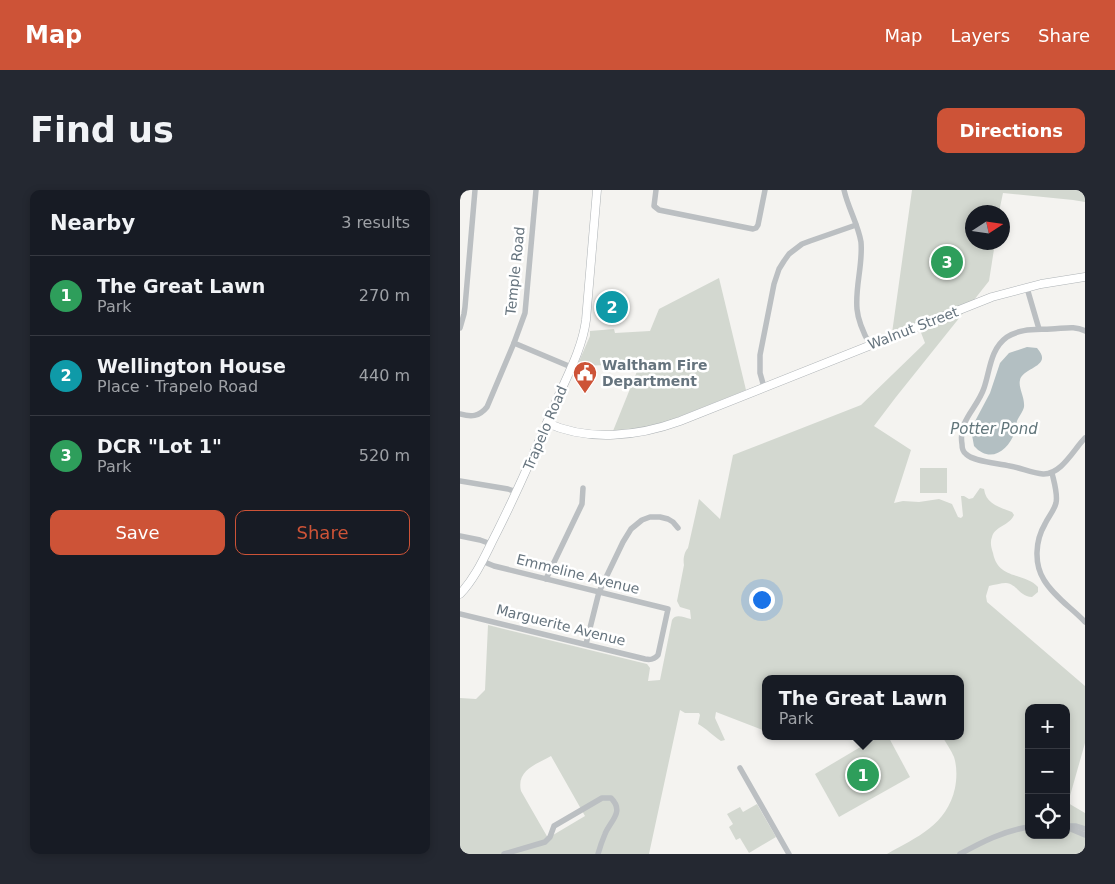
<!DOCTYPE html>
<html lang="en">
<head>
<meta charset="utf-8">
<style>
  :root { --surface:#171b24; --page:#242831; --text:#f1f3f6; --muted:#9ea1a6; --line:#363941; --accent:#cd5337 }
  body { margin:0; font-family:"DejaVu Sans",sans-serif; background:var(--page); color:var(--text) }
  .controls { position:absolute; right:15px; bottom:15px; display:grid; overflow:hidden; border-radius:10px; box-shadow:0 2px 8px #0003 }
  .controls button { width:45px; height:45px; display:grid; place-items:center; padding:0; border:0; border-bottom:1px solid var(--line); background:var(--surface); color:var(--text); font:25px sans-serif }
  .compass { position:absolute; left:505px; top:15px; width:45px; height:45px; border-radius:50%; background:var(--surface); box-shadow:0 2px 8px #0003; rotate:78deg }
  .you { position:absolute; left:301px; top:409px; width:18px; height:18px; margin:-12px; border:4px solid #fff; border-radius:50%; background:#1a73e8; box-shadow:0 0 0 8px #1a73e833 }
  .badge { display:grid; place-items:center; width:32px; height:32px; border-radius:50%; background:var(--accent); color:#fff; font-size:16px; font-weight:700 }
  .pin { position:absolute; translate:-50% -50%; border:2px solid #fff; box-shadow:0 1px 5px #0006 }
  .popup { position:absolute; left:302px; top:485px; width:202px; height:65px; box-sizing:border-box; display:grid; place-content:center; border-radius:10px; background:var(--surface); filter:drop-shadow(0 1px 4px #0005); font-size:16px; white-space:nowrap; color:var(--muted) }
  .popup b { font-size:19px; color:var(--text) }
  .popup::after { content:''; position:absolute; left:50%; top:100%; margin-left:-10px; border:10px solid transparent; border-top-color:var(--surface) }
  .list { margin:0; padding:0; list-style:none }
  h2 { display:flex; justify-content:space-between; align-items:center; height:65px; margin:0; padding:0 20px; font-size:21px }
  h2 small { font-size:16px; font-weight:400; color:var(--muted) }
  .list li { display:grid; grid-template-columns:32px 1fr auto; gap:15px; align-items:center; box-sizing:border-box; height:80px; padding:0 20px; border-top:1px solid var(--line) }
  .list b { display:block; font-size:19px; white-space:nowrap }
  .list p { margin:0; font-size:16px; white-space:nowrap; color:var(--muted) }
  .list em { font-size:16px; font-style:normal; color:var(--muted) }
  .actions { display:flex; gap:10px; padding:15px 20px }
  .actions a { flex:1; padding:11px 0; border:1px solid var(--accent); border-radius:10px; text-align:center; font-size:18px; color:var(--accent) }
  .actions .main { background:var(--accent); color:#fff }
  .icon { flex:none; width:28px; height:28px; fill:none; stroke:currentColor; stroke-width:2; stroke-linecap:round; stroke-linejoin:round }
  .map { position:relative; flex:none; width:625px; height:664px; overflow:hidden; border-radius:10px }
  header { display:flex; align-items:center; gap:30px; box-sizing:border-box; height:70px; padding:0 25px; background:var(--accent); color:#fff }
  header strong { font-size:24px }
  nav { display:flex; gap:28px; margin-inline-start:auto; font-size:18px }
  .intro { display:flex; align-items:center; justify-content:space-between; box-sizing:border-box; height:120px; padding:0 30px }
  h1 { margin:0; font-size:35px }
  .button { padding:12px 22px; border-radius:10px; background:var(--accent); color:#fff; font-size:18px; font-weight:700 }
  main { display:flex; gap:30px; padding:0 30px }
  aside { flex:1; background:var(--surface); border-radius:10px; box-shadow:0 2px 8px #0003 }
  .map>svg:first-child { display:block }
  .green { fill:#d3d8d0; fill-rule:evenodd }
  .water { fill:#b3bfc2 }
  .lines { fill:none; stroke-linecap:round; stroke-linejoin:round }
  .secondary-casing { stroke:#aeb3b6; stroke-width:9 }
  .street { stroke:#bbbfc2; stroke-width:5.5 }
  .secondary { stroke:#fff; stroke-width:8 }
  .labels { text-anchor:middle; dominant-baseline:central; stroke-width:5; stroke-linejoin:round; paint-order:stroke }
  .street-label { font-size:14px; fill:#66747e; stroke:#fff }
  .poi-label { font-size:14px; font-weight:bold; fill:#66747e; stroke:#fff; text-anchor:start }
  .water-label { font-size:15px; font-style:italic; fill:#62767b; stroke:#fff }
</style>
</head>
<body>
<header>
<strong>Map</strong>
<nav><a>Map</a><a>Layers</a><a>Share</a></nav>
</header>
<div class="intro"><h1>Find us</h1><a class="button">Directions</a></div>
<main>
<aside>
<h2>Nearby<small>3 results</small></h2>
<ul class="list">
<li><span class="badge" style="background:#2e9e5b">1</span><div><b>The Great Lawn</b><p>Park</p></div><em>270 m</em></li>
<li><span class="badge" style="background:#0f9aa8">2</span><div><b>Wellington House</b><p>Place · Trapelo Road</p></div><em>440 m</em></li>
<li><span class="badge" style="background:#2e9e5b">3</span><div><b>DCR &quot;Lot 1&quot;</b><p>Park</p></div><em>520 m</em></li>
</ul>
<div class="actions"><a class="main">Save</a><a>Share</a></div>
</aside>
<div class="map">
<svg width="625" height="664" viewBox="0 0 625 664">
  <rect width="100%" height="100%" fill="#f4f3f0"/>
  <!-- green -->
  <g class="green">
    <path d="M452 0H625V12L613 10 543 3 539 22H512V52L535 53 529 91 514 110 432 143Z"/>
    <path d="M259 88 286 200 208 231 183 238 153 241 180 174 117 176 130 146V141L154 139 155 143 190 141 199 119Z"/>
    <path d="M504 122 436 207 414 236 451 260 434 313 443 311 459 312 479 309 492 314 498 327 501 328 503 326 501 306H504L509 309 513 308 520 298 524 299C526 314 539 317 552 322L554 325C549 336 535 336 532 347 530 352 531 357 533 363 538 390 564 382 578 397V402L572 407C559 406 557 394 546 393 541 393 534 395 529 396L526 406 527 412 625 496V553L608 613 625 623V661L623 664H427C457 647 487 635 495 598 497 588 497 576 494 567 491 560 486 553 482 546H500V489H306L305 541 256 522 255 528 265 550 261 551C253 546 246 538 238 534L240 525 239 523H225L220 520 189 664H0V508L16 509 25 500 28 435 187 474 190 478 188 491 200 490 212 430C216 423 224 428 231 429L230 420 220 417 217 411 224 375C223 370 224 362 228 358L239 309 260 329 273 265 401 215 465 153 460 140ZM569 518H606V645H569ZM91 566 125 626 88 648 61 601C56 580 77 574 91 566Z"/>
    <rect x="460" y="278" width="27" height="25"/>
    <path d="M419 546H428L450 587 379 627 355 584Z"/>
    <path d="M297 614 316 647 289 663 280 648 276 650 269 637 273 634 267 624 280 617 283 622Z"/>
  </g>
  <!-- water -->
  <path class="water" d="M567 157 577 158C594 177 563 177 560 190 558 198 565 207 564 217 563 222 559 226 557 231 556 235 557 238 555 242 548 261 530 274 514 256L512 245 513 235 530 203 540 173 549 163Z"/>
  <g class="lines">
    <!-- secondary casing -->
    <g class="secondary-casing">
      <g id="secondary">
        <path d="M87 233C129 252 179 246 220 231L532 107 581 94 625 87"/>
        <path d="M0 404C17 386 26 363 37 342 58 300 76 259 94 216 106 188 122 160 126 130L137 0"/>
      </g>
    </g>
    <!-- street -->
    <g class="street">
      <path d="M196 0 194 16 199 20 293 39 296 38 298 35 305 0"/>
      <path d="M384 0C388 18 398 34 401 52 403 75 395 96 397 119 398 131 404 144 410 155"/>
      <path d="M567 98 579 139"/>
      <path d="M0 138 4 124 5 117 15 0"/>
      <path d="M625 141C615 135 602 139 591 139 576 140 561 138 547 147 530 159 530 181 524 198 517 219 498 230 502 254 502 257 503 262 506 264 514 272 538 273 550 276 561 278 572 283 583 284 601 285 614 259 625 248"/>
      <path d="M54 153 111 177"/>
      <path d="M304 197 300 183V165L314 94 319 79 324 71 329 64 342 54 350 51 396 35"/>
      <path d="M0 224C11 227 19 227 27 217L54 153 65 123 76 0"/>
      <path d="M592 283C594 292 598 304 596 313 594 321 588 327 585 334 575 351 574 374 584 390 594 407 612 418 625 432"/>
      <path d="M0 291 48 299 57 302"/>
      <path d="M0 346 20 350 31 354"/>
      <path d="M86 389 122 314 123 298"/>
      <path d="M0 424 185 469C190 470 194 470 198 465L208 419 34 376 22 371"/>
      <path d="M126 454 139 402 163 352 171 339 182 330 190 327H200L208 329 213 332 218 338"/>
      <path d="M280 578 329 664"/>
      <path d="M610 636H616L625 639"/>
      <path d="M606 637 625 645"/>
      <path d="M44 664 85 652 90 647 94 636 142 608H151C165 622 150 631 145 644 142 651 140 657 138 664"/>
      <path d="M500 664C522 652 543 641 569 637"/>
    </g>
    <!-- secondary -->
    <use href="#secondary" class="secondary"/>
  </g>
  <!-- icons -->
  <defs>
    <g id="civic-pin" transform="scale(1.25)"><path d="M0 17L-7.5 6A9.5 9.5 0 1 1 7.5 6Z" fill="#cd5337" stroke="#fff"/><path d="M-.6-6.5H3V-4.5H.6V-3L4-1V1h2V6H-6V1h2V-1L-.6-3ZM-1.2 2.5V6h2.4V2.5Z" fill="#fff"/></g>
  </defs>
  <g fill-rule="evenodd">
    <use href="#civic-pin" x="125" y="183"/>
  </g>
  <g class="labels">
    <!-- street labels -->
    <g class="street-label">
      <text transform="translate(55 81) rotate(-84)">Temple Road</text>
      <text transform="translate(453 138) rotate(-21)">Walnut Street</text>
      <text transform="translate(85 238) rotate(-67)">Trapelo Road</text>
      <text transform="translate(118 384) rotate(14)">Emmeline Avenue</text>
      <text transform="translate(101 435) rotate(14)">Marguerite Avenue</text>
    </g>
    <!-- poi labels -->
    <g class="poi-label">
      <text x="142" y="175">Waltham Fire<tspan x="142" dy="16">Department</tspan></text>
    </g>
    <!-- water labels -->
    <g class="water-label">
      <text x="534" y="239">Potter Pond</text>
    </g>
  </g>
</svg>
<div class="controls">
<button>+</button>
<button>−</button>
<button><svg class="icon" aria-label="locate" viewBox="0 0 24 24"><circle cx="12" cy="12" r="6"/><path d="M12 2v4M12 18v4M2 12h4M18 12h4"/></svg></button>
</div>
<svg class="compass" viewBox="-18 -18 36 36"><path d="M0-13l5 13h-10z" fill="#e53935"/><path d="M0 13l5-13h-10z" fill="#9ea1a6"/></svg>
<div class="you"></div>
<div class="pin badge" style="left:403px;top:585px;background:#2e9e5b">1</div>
<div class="popup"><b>The Great Lawn</b>Park</div>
<div class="pin badge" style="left:152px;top:117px;background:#0f9aa8">2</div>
<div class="pin badge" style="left:487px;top:72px;background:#2e9e5b">3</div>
</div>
</main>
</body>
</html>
